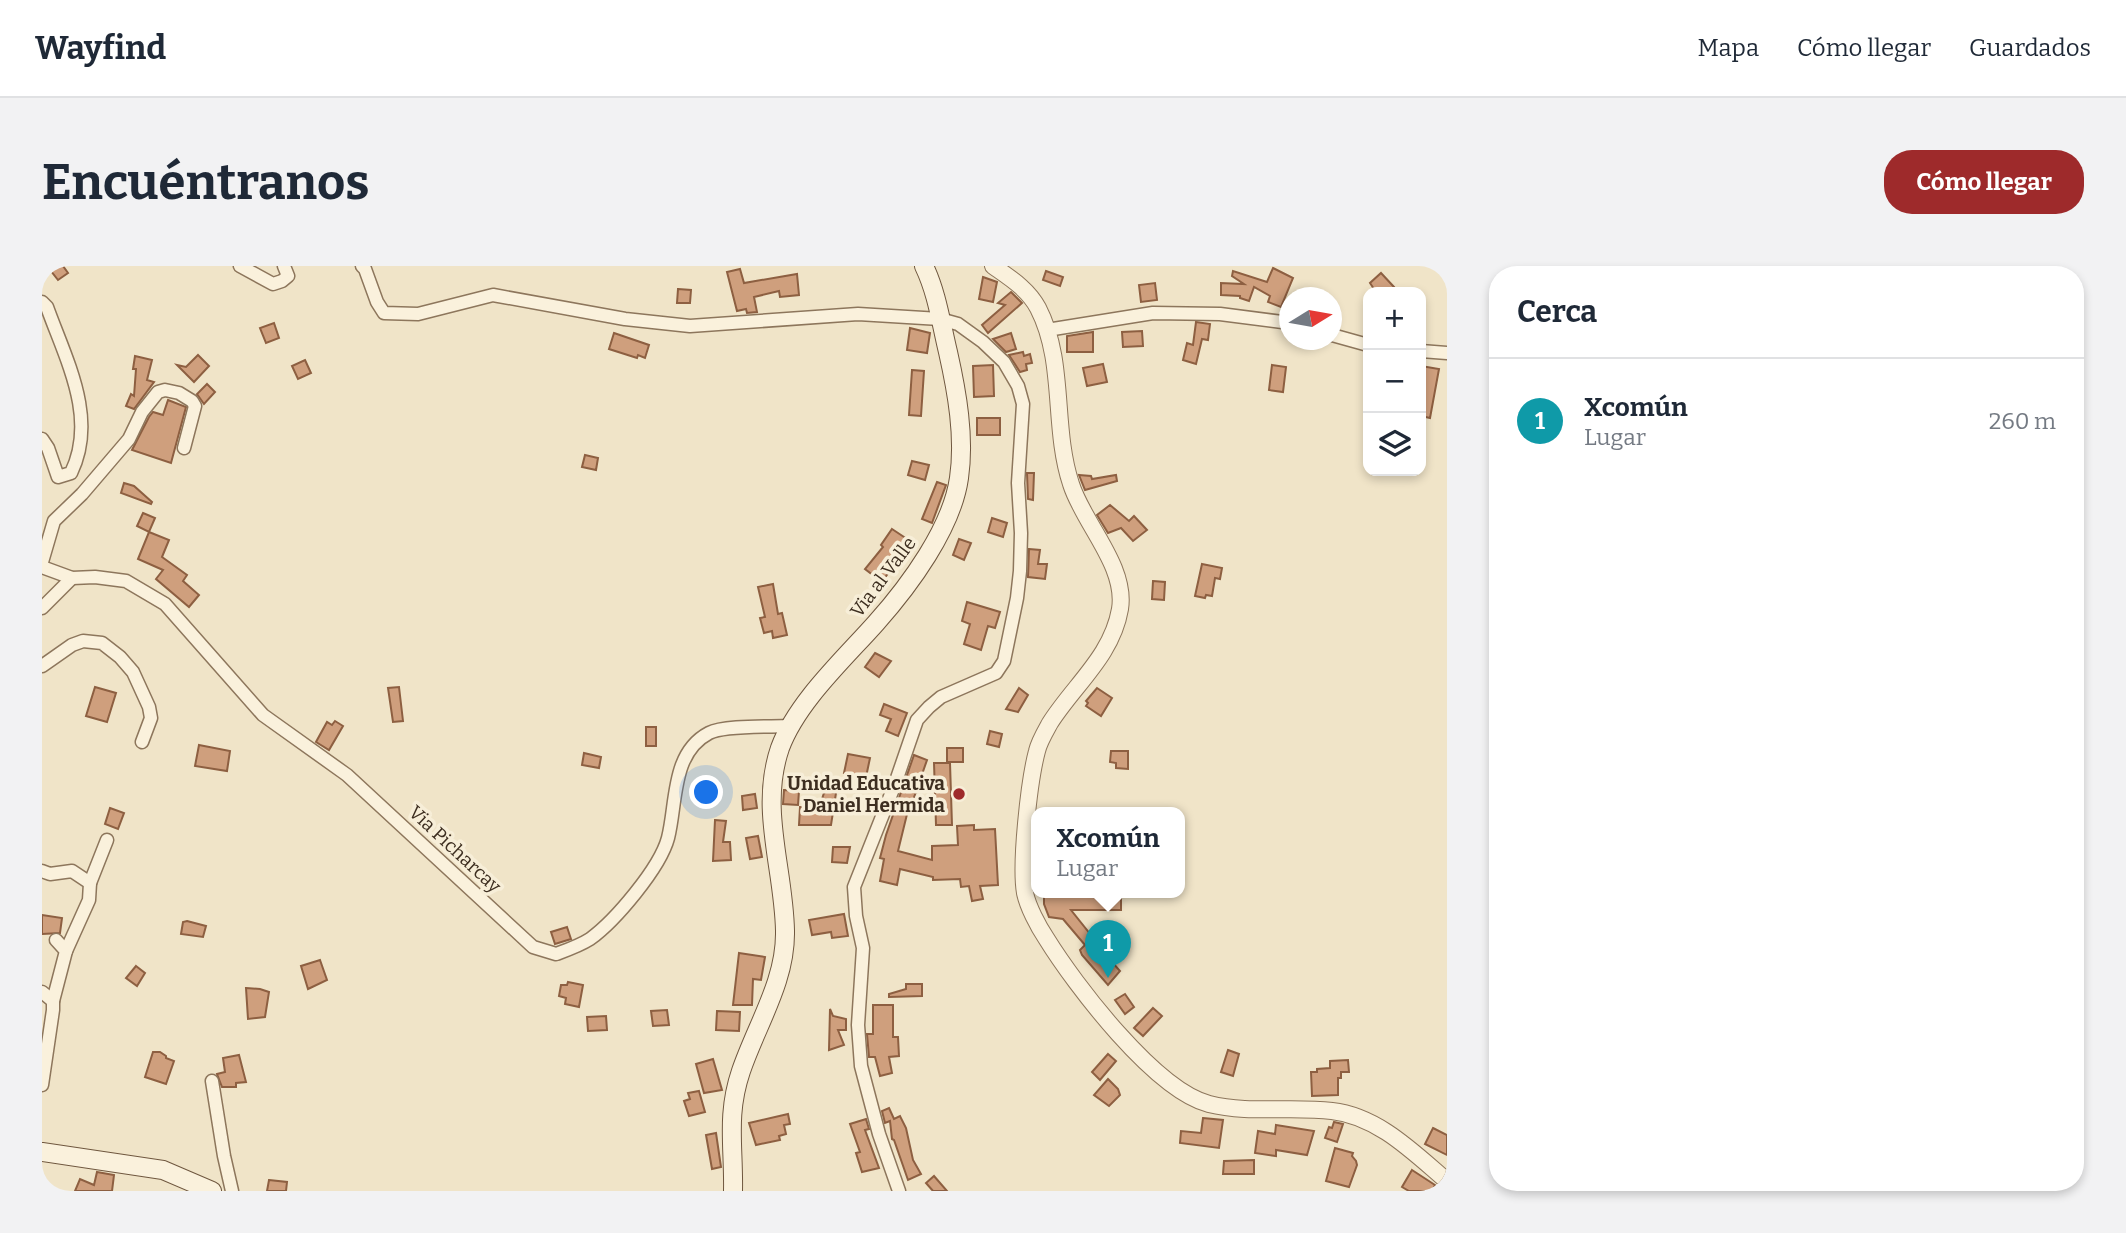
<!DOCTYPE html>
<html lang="es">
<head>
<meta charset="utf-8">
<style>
  :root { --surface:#fff; --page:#f2f2f3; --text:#1f2937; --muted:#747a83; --line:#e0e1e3; --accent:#9e2a2b }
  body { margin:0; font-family:Bitter,serif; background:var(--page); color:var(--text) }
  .controls { position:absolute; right:21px; top:21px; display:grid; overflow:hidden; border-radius:14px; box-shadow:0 4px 10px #0003 }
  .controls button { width:63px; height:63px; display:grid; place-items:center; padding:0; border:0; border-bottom:2px solid var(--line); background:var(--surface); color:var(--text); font:35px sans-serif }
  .compass { position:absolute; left:1237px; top:21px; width:63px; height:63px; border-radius:50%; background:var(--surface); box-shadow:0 4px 10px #0003; rotate:79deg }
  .you { position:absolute; left:665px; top:527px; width:24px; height:24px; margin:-18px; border:5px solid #fff; border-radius:50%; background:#1a73e8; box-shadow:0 0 0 10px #1a73e833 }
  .badge { display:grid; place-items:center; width:46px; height:46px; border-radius:50%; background:var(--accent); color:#fff; font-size:23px; font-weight:700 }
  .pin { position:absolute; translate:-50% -58px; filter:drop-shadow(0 2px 4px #0008) }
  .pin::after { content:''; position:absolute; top:37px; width:24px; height:21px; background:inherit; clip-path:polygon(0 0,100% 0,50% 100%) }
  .popup { position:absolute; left:989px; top:541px; width:154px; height:91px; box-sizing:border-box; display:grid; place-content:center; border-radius:14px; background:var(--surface); filter:drop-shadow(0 2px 5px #0005); font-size:23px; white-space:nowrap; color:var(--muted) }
  .popup b { font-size:26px; color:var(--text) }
  .popup::after { content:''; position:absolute; left:50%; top:100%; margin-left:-14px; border:14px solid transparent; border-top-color:var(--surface) }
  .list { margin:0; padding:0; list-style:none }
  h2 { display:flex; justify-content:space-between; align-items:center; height:91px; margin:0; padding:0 28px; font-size:30px }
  h2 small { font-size:23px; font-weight:400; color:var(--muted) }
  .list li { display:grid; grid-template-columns:46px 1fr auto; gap:21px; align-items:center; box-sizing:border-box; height:126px; padding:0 28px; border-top:2px solid var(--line) }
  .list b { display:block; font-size:26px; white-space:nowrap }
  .list p { margin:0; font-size:23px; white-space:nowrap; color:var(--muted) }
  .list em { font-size:23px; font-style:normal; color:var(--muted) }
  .icon { flex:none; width:38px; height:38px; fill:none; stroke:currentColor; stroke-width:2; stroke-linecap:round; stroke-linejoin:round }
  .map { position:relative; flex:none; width:1405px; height:925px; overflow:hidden; border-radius:28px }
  header { display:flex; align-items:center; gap:42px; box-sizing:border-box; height:98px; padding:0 35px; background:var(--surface); border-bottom:2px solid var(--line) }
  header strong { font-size:33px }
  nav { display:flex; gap:38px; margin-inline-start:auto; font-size:24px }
  .intro { display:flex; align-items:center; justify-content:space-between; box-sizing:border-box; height:168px; padding:0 42px }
  h1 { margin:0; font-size:49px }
  .button { padding:18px 32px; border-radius:28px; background:var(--accent); color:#fff; font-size:24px; font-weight:700 }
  main { display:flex; gap:42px; padding:0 42px }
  aside { flex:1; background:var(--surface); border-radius:28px; box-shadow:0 4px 10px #0003 }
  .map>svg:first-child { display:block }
  .building { fill:#cf9f7d; stroke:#8d5f41; stroke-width:2 }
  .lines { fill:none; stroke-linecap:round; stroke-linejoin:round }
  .minor-casing { stroke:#8d765c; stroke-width:15 }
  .tertiary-casing { stroke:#8d765c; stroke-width:18 }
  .secondary-casing { stroke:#6f573f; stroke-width:20 }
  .minor { stroke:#faf1dc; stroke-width:12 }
  .tertiary { stroke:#faf1dc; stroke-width:16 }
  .secondary { stroke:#faf1dc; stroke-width:18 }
  .poi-dot { fill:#9e2a2b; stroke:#f7eed8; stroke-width:2.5 }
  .labels { text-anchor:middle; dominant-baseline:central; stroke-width:7; stroke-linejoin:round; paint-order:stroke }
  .street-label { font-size:19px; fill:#3d2e20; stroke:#f7eed8 }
  .poi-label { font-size:19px; font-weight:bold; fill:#3d2e20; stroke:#f7eed8; text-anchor:end }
</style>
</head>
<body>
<header>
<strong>Wayfind</strong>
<nav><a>Mapa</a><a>Cómo llegar</a><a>Guardados</a></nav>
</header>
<div class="intro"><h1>Encuéntranos</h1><a class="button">Cómo llegar</a></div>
<main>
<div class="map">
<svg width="1405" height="925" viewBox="0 0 1405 925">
  <rect width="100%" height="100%" fill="#f0e4c8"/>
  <!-- building -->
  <g class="building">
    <path d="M5 0H21L26 7 16 14Z"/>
    <path d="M1231 2 1251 12 1239 41 1226 36 1228 30 1212 21 1207 35 1198 32V30L1179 29V17L1202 18 1190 10 1191 5 1225 16Z"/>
    <path d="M698 3 702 17 755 8 757 29 738 31 737 25 712 31 715 46 705 47 704 43 695 45 685 6Z"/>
    <path d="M1004 5 1021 11 1018 20 1001 14Z"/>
    <path d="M1339 7 1352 21 1349 26H1334L1328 17Z"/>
    <path d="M941 11 955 16 951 36 937 33Z"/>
    <path d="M1113 17 1115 34 1099 36 1097 19Z"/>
    <path d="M636 23 649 24 648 37H635Z"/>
    <path d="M969 26 980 37 946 67 940 59 963 39 956 37Z"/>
    <path d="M1154 56 1168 58 1166 74 1160 73 1154 98 1141 94 1145 77 1151 79Z"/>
    <path d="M232 57 237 72 224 77 218 62Z"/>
    <path d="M868 62 888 67 885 87 865 84Z"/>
    <path d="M1100 65 1101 80 1081 81 1080 66Z"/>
    <path d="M1051 66V86H1025V70Z"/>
    <path d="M572 67 607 79 603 92 596 89 595 92 567 83Z"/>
    <path d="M969 67 974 83 964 86 951 73Z"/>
    <path d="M981 86 982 90 988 88 990 97 984 98 985 104 978 106 967 89Z"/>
    <path d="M156 89 167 100 152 116 135 99 144 101Z"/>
    <path d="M93 90 110 94 105 114 112 116 92 143 84 140 89 128 92 130 94 103H91Z"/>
    <path d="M263 94 269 107 256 113 250 100Z"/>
    <path d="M1061 98 1065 116 1045 120 1041 102Z"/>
    <path d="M951 99 952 130 932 131 931 100Z"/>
    <path d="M1230 99 1244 101 1241 126 1227 124Z"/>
    <path d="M1379 100 1397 103 1388 152 1379 150Z"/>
    <path d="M870 104 882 105 879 150 867 149Z"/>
    <path d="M165 118 173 126 162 138 155 128Z"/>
    <path d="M126 134 144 141 129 197 90 184 107 151 111 146 121 149Z"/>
    <rect x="935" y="152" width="23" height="17"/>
    <path d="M543 189 556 192 554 204 540 201Z"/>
    <path d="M870 195 887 199 883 214 866 209Z"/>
    <path d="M985 207H992L991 234 986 233Z"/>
    <path d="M1037 209 1049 210 1050 213 1074 209 1075 215 1043 224Z"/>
    <path d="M895 216 904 219 890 257 880 253Z"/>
    <path d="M82 217 92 220 110 236 109 238 79 227Z"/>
    <path d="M1068 239 1087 255 1092 250 1105 264 1091 275 1079 262 1066 267 1055 249Z"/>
    <path d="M101 247 113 252 107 266 95 260Z"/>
    <path d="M950 252 965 257 961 271 946 266Z"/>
    <path d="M850 263 868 275 840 316 823 303 841 281 839 279Z"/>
    <path d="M107 266 127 274 120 291 145 309 141 315 157 329 147 341 114 313 121 304 96 293Z"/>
    <path d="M917 273 929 277 922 294 911 289Z"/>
    <path d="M987 283 998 284 996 298H1005L1003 313 986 311Z"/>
    <path d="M1160 298 1180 302 1178 313 1173 312 1170 330 1164 329 1163 332 1153 330Z"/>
    <path d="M1111 315 1123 316 1122 334 1110 333Z"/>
    <path d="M731 318 736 348 740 347 745 369 731 372 730 365 722 367 718 352 723 351 716 321Z"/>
    <path d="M925 336 958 346 953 362 946 360 939 384 922 378 928 358 920 355Z"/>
    <path d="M833 387 849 395 837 411 823 401Z"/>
    <path d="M53 421 74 427 65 456 44 450Z"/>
    <path d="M357 421 361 455 351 456 346 422Z"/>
    <path d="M977 422 986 429 976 446 964 443Z"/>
    <path d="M1055 422 1070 432 1059 450 1044 440 1046 437 1044 435Z"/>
    <path d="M842 438 865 447 856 470 844 465 849 453 838 449Z"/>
    <path d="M293 455 301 460 287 484 274 476 285 456 290 459Z"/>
    <rect x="604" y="461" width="10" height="19"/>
    <path d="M948 465 960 468 957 481 945 478Z"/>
    <path d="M157 479 188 485 185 505 153 500Z"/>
    <rect x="905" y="482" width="16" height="14"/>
    <path d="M1069 485H1086V503L1074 502V497L1068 496Z"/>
    <path d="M542 487 559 491 557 502 540 499Z"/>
    <path d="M806 488 828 492 824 511 802 507Z"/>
    <path d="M872 489 885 494 869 540H867L856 585 890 594V580L916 579 915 560 932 559V564L953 563 956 619 938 620 941 633 930 635 927 620 919 621 918 613 891 614V611L858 603 855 619 838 615 842 593 838 592 844 569Z"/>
    <path d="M892 497H908L910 559H894Z"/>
    <path d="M742 524 757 525 756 539 741 538Z"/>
    <path d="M783 524 794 527 789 559H757L758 541 777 542Z"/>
    <path d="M713 528 715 542 701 544 700 530Z"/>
    <path d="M68 542 82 547 76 563 63 558Z"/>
    <path d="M673 554 684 555 681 576H688L689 594 671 595Z"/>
    <path d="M716 570 720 591 708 593 704 572Z"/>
    <path d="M791 581H808L805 597 790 596Z"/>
    <path d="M1002 626H1079V644H1029L1049 669 1057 666 1069 680 1062 687 1078 705 1066 719 1040 689 1038 684 1043 679 1021 653 1007 651 1002 638Z"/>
    <path d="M802 648 806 670 790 672 789 666 770 669 767 654Z"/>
    <path d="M0 649 20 652 18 667 0 668Z"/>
    <path d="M145 655 164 660 161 671 139 668 141 656Z"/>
    <path d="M525 661 529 673 513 678 509 666Z"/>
    <path d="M697 687 723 691 719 714 711 713 710 739H691Z"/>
    <path d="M278 694 285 714 266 723 259 700Z"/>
    <path d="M94 700 103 707 95 720 84 712Z"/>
    <path d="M526 716 541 719 537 741 523 738 524 732 517 730 519 719H525Z"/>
    <path d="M864 718H880V730L847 731V728L864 723Z"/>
    <path d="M204 722 218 723 227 726 223 751 206 753Z"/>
    <path d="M1083 728 1092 741 1083 748 1073 734Z"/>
    <path d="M831 739H851V771H856L857 790 847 791 850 807 838 810 833 791H827L825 768H831Z"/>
    <path d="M1111 742 1120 750 1101 770 1092 762Z"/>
    <path d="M788 743 791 750 804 753V764H796L802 779 787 784Z"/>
    <path d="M625 744 627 759 611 760 609 745Z"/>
    <path d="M675 745 698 746 697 765 674 764Z"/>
    <path d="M564 750 565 764 546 765 545 751Z"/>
    <path d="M1186 784 1197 788 1191 810 1179 806Z"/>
    <path d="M111 786H118L124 790V792L132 795 124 818 103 811Z"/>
    <path d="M1066 788 1074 795 1058 814 1050 806Z"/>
    <path d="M197 789 204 816 194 817V821H180L175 808 183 806 181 792Z"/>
    <path d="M671 793 680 824 662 827 654 798Z"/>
    <path d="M1306 794 1307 806H1299V812H1296V829L1270 830 1269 806H1275V803L1288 802V795Z"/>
    <path d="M1066 813 1076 823 1078 829 1067 840 1052 829Z"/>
    <path d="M657 825 663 846 647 850 642 835 648 833 646 827Z"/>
    <path d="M847 842 852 853 858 850 864 862 871 894 879 908 866 914 852 874 850 873 848 855 843 857 840 845Z"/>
    <path d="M746 848 748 858 742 859 744 868 737 870 738 874 714 879 707 857Z"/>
    <path d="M1161 852 1181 854 1177 882 1138 877 1139 865 1159 867Z"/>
    <path d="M824 853 827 863 823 864 837 902 820 906 814 887 818 886 808 858Z"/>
    <path d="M1292 856 1301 858 1295 876 1283 872 1287 861 1290 862Z"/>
    <path d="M1234 859 1272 865 1265 889 1234 884V890L1213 887 1216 865 1233 868Z"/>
    <path d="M1391 862 1405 869V889L1383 878Z"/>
    <path d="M674 867 679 901 670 903 664 869Z"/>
    <path d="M1293 882 1311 887 1310 890 1314 895 1315 899 1307 921 1284 915Z"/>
    <path d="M1212 894V908H1181L1182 895Z"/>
    <path d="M1370 904 1393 919 1390 925H1367L1360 921Z"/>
    <path d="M55 906 72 909 70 925H33L38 913 52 919Z"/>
    <path d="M892 910 905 925H891L884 917Z"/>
    <path d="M227 914 245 916 244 925H225Z"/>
  </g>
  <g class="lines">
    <!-- minor casing -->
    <g class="minor-casing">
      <g id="minor">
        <path d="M198 0 231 18 240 15 246 10 242 0"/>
        <path d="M320 0 323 3 335 36 342 47 376 48 451 29 583 53 648 60 816 48 898 53 916 58 941 76 962 96 976 120 981 138 976 217 979 267 978 305 975 332 962 395 954 407 899 431 887 441 875 454 853 518 812 621 814 650 821 682 816 759 819 800 837 868 857 925"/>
        <path d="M0 36 5 41C24 94 56 152 29 207L16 211 6 182 0 173"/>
        <path d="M1005 64 1111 47 1178 48 1248 57"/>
        <path d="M1290 69 1326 79"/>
        <path d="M1379 85 1405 87"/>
        <path d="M0 296 12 255 40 228 87 173 100 146 116 126 123 124 137 127 150 135 153 140 142 182"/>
        <path d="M0 301 30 312 53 311 84 315 123 338 221 449 305 509 491 681 514 688C525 684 537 680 548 673 573 655 618 602 626 572 635 537 629 487 667 467 682 459 728 461 747 460"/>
        <path d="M0 342 30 312"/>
        <path d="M0 400 30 379 41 375 60 377 78 391 91 406 107 441 109 452 100 476"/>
        <path d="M0 605 8 608 30 605 48 617 47 634 24 685"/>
        <path d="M48 617 65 574"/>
        <path d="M0 726 11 735V744L0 819"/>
        <path d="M11 735 24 685 14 674"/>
        <path d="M170 815 182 890 190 925"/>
      </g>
    </g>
    <!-- tertiary casing -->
    <g class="tertiary-casing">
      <path id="tertiary" d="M951 0C968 12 986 23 996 42 1024 96 1010 161 1029 218 1041 257 1085 300 1078 343 1070 390 1032 419 1008 457 1003 466 997 476 995 485 987 515 978 598 983 627 986 641 996 660 1004 672 1033 719 1113 824 1167 838 1207 848 1250 840 1290 845 1336 850 1372 887 1405 915"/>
    </g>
    <!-- secondary casing -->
    <g class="secondary-casing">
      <g id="secondary">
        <path d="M0 886 121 904 170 925"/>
        <path d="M691 925C692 881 684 849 699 805 715 758 744 715 743 665 742 603 717 543 738 482 755 436 802 393 834 357 867 320 910 262 917 212 923 171 915 126 906 86 899 57 895 27 882 0"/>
      </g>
    </g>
    <!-- minor -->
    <use href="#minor" class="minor"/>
    <!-- tertiary -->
    <use href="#tertiary" class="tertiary"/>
    <!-- secondary -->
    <use href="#secondary" class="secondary"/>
  </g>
  <!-- markers -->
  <circle class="poi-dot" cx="917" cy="528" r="7"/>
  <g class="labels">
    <!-- street labels -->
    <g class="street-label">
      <text transform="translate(841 311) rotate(-53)">Via al Valle</text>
      <text transform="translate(413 583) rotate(43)">Via Picharcay</text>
    </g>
    <!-- poi labels -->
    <g class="poi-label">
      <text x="903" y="517">Unidad Educativa<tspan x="903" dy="22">Daniel Hermida</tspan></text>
    </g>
  </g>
</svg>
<div class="controls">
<button>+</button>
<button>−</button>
<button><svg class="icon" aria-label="layers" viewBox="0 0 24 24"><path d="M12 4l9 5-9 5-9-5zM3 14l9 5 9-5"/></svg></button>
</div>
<svg class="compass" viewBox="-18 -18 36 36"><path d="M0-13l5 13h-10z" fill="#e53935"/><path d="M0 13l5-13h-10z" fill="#747a83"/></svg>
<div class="you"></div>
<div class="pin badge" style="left:1066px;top:712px;background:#0f9aa8">1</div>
<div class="popup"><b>Xcomún</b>Lugar</div>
</div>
<aside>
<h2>Cerca<small></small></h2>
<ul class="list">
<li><span class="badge" style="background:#0f9aa8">1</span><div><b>Xcomún</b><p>Lugar</p></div><em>260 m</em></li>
</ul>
</aside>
</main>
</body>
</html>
